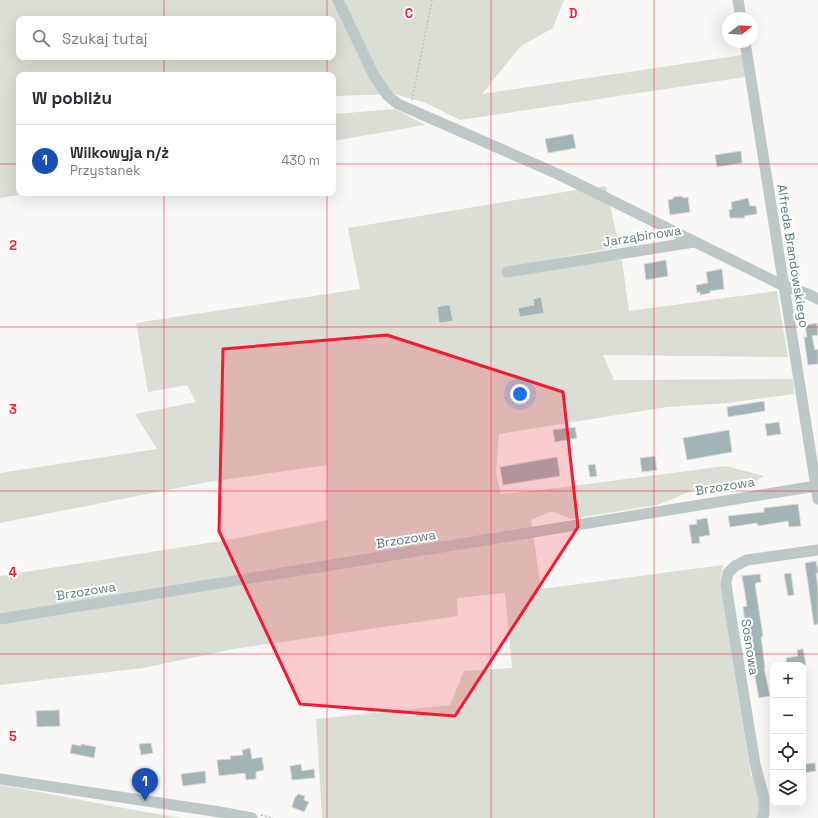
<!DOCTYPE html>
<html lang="pl">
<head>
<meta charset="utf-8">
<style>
  :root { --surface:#fff; --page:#f7f7f7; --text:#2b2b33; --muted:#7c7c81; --line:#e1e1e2; --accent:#d93025 }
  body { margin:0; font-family:"Space Grotesk",sans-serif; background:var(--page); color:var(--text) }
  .controls { position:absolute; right:12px; bottom:12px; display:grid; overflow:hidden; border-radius:8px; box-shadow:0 4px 16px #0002 }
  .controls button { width:36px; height:36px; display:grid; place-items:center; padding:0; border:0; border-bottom:1px solid var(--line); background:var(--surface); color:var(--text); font:20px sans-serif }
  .compass { position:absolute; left:722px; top:12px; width:36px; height:36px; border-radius:50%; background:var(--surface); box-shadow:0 4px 16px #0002; rotate:73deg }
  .you { position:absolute; left:520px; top:394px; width:14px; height:14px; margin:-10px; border:3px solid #fff; border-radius:50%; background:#1a73e8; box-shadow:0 0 0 6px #1a73e833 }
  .badge { display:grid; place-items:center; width:26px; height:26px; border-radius:50%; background:var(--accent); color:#fff; font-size:13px; font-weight:700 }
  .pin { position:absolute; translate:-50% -33px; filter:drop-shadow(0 1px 2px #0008) }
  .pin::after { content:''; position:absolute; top:21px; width:14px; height:12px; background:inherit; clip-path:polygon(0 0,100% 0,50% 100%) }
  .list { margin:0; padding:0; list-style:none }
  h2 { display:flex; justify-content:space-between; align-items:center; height:52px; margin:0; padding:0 16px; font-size:17px }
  h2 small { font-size:13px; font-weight:400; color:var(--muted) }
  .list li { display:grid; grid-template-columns:26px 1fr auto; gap:12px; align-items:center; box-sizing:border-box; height:72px; padding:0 16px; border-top:1px solid var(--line) }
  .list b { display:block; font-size:15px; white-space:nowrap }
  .list p { margin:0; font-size:13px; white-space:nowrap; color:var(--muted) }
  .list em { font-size:13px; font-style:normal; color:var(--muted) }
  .icon { flex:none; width:22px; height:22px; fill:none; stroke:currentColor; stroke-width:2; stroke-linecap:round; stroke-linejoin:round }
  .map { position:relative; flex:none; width:818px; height:818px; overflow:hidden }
  .search { position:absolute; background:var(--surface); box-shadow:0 4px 16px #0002; left:16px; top:16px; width:320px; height:44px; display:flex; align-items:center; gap:10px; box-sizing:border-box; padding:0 14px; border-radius:8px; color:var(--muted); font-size:15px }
  .panel { position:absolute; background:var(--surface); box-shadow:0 4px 16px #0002; left:16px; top:72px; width:320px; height:124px; border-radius:8px }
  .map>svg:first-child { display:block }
  .green { fill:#dbded4; fill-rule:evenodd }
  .building { fill:#a2b4b6; stroke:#dadad8 }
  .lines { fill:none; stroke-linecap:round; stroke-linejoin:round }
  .path { stroke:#b9c0c0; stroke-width:1.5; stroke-dasharray:2 2; stroke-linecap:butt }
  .minor { stroke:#bec8c9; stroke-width:11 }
  .marked { fill:#f51931; fill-opacity:0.2; stroke:#f51931; stroke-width:3; stroke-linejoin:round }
  .grid { fill:none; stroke:#f51931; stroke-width:1; stroke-opacity:0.55 }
  .labels { text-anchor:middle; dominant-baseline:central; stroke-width:4; stroke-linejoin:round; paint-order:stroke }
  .street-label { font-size:13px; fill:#5c7a7e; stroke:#fff }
  .grid-label { font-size:13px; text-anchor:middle; font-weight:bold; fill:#f51931; stroke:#fff; stroke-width:4; stroke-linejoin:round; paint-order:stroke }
</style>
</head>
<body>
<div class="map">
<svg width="818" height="818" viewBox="0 0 818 818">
  <rect width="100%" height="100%" fill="#f9f8f6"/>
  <!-- green -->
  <g class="green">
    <path d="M0 0H564L553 28 521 46 482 94 742 55 745 77 460 120 426 103 395 94 335 96 334 114 395 109 425 125 333 141V75H19V193H30L0 198ZM19 19H333V57H19Z"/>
    <path d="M606 186 619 247 536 262 622 260 629 311 777 291 788 357 603 355 614 380 793 379 794 394 728 403 667 407 499 434 496 473 501 494 549 489 726 466 764 476 751 484 726 491 699 488 657 505 571 519 552 511 531 520 541 589 723 565 720 580 751 777 760 775 769 818H322L316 719 450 705 464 671 512 668 505 593 457 598 458 616 234 649 143 668 0 685V576L233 539 328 520 327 465 208 482 0 523V473L157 449 135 414 196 402 187 385 148 392 136 323 360 289 348 228 576 190Z"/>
    <path d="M0 785C61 795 122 809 183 818H0Z"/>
  </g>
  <!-- building -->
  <g class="building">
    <path d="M573 134 576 148 548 153 545 139Z"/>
    <path d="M741 151 742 163 717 167 715 155Z"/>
    <path d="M682 196 683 198 688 197 690 212 670 215 668 200 673 199V197Z"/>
    <path d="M748 198 750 206H756L757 214 744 216 745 218H730L729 210 732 209 731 202Z"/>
    <path d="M666 260 668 276 646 280 644 264Z"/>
    <path d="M722 269 724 289 710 291V293L700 295V292L697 293 696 285 708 283 706 272Z"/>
    <path d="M541 297 544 313 520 317 518 308 534 305 533 299Z"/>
    <path d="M445 305H450L453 321 439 323 437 307Z"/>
    <path d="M817 323 818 335 812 336 815 350 818 349V364L808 365 804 337H807L805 325Z"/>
    <path d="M764 401 765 411 728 417 727 407Z"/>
    <path d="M779 422 781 434 767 436 765 424Z"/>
    <path d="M575 427 577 438 555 442 553 430Z"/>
    <path d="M729 430 732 452 687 460 683 438Z"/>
    <path d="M655 456 657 470 642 472 640 458Z"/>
    <path d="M557 457 560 476 503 485 500 467Z"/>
    <path d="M595 464 597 476 590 477 588 465Z"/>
    <path d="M798 504 801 526 789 527 788 521 758 526 757 523 730 527 728 516 764 512V508Z"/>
    <path d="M707 518 710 535 699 537 700 543 692 544 689 525 697 524 696 520Z"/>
    <path d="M816 561 818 571V573H816L818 588V624L814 625 805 563Z"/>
    <path d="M791 573 794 595 788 596 784 574Z"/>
    <path d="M760 574 761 582 756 583 755 584 763 636 761 637 765 668H764L770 696 759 698 749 646 748 638H750L747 620 745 621 744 615 743 607 747 606 742 576Z"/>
    <path d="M803 649 806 665H787L786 658 798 656 797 650Z"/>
    <path d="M59 710 60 726 37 727 36 711Z"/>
    <path d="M151 743 153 753 141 755 139 744Z"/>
    <path d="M72 744 81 746V744L96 747 94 758 70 753Z"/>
    <path d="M250 748 252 759 262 757 264 770 256 772V779L246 780 245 773 219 776 217 760 231 759 230 756 243 755 242 750Z"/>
    <path d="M815 763 816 771 803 773V764Z"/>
    <path d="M301 764 302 771 314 769 315 778 292 780 290 766Z"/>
    <path d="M205 771 206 783 183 786 181 774Z"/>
    <path d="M298 794 305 796 304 800 309 802 304 812 292 807 295 797H296Z"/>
  </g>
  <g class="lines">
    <!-- path -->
    <g class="path">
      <path d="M412 100 432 0"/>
      <path d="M261 815 273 818"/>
    </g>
    <!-- minor -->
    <g class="minor">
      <path d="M338 0 374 76 388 96 398 104 560 175 784 286 808 294 818 299"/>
      <path d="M738 0 741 18"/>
      <path d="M745 42 818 499"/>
      <path d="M507 272 694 242"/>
      <path d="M0 619 816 486"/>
      <path d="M0 779 220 812 252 818"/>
      <path d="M762 818 764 814V798L755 764 728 598 726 582 728 573 735 566 747 560 818 550"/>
    </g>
  </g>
  <!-- marked area -->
  <path class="marked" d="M387 335 563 392 578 527 455 716 300 704 219 531 223 349Z"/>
  <!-- grid -->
  <path class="grid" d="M164 0V19M327 0V19M491 0V818M654 0V818M164 57V75M327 57V75M0 164H19M333 164H818M164 193V818M327 193V818M0 327H818M0 491H818M0 654H818"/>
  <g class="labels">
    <!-- street labels -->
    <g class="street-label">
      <text transform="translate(642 236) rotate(-9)">Jarząbinowa</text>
      <text transform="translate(793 256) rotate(81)">Alfreda Brandowskiego</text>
      <text transform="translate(725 486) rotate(-9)">Brzozowa</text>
      <text transform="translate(406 539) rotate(-9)">Brzozowa</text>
      <text transform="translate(86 591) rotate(-9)">Brzozowa</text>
      <text transform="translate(750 647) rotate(81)">Sosnowa</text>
    </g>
  </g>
  <g class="grid-label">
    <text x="409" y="18">C</text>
    <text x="573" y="18">D</text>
    <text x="13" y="250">2</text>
    <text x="13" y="414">3</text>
    <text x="13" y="577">4</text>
    <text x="13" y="741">5</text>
  </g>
</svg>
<div class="controls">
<button>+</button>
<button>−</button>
<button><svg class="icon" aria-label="locate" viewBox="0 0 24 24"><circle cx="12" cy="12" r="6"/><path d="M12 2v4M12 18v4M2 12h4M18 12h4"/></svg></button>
<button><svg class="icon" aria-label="layers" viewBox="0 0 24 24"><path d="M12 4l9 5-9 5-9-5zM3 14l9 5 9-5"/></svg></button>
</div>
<svg class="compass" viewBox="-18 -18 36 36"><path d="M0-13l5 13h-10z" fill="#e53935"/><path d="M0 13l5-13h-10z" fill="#7c7c81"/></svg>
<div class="you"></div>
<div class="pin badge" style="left:145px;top:801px;background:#1a4fb4">1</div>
<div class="search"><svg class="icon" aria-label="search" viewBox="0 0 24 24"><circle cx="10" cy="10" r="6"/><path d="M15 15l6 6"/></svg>Szukaj tutaj</div>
<section class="panel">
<h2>W pobliżu<small></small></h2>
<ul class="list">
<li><span class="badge" style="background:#1a4fb4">1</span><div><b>Wilkowyja n/ż</b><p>Przystanek</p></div><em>430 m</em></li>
</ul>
</section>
</div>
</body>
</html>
